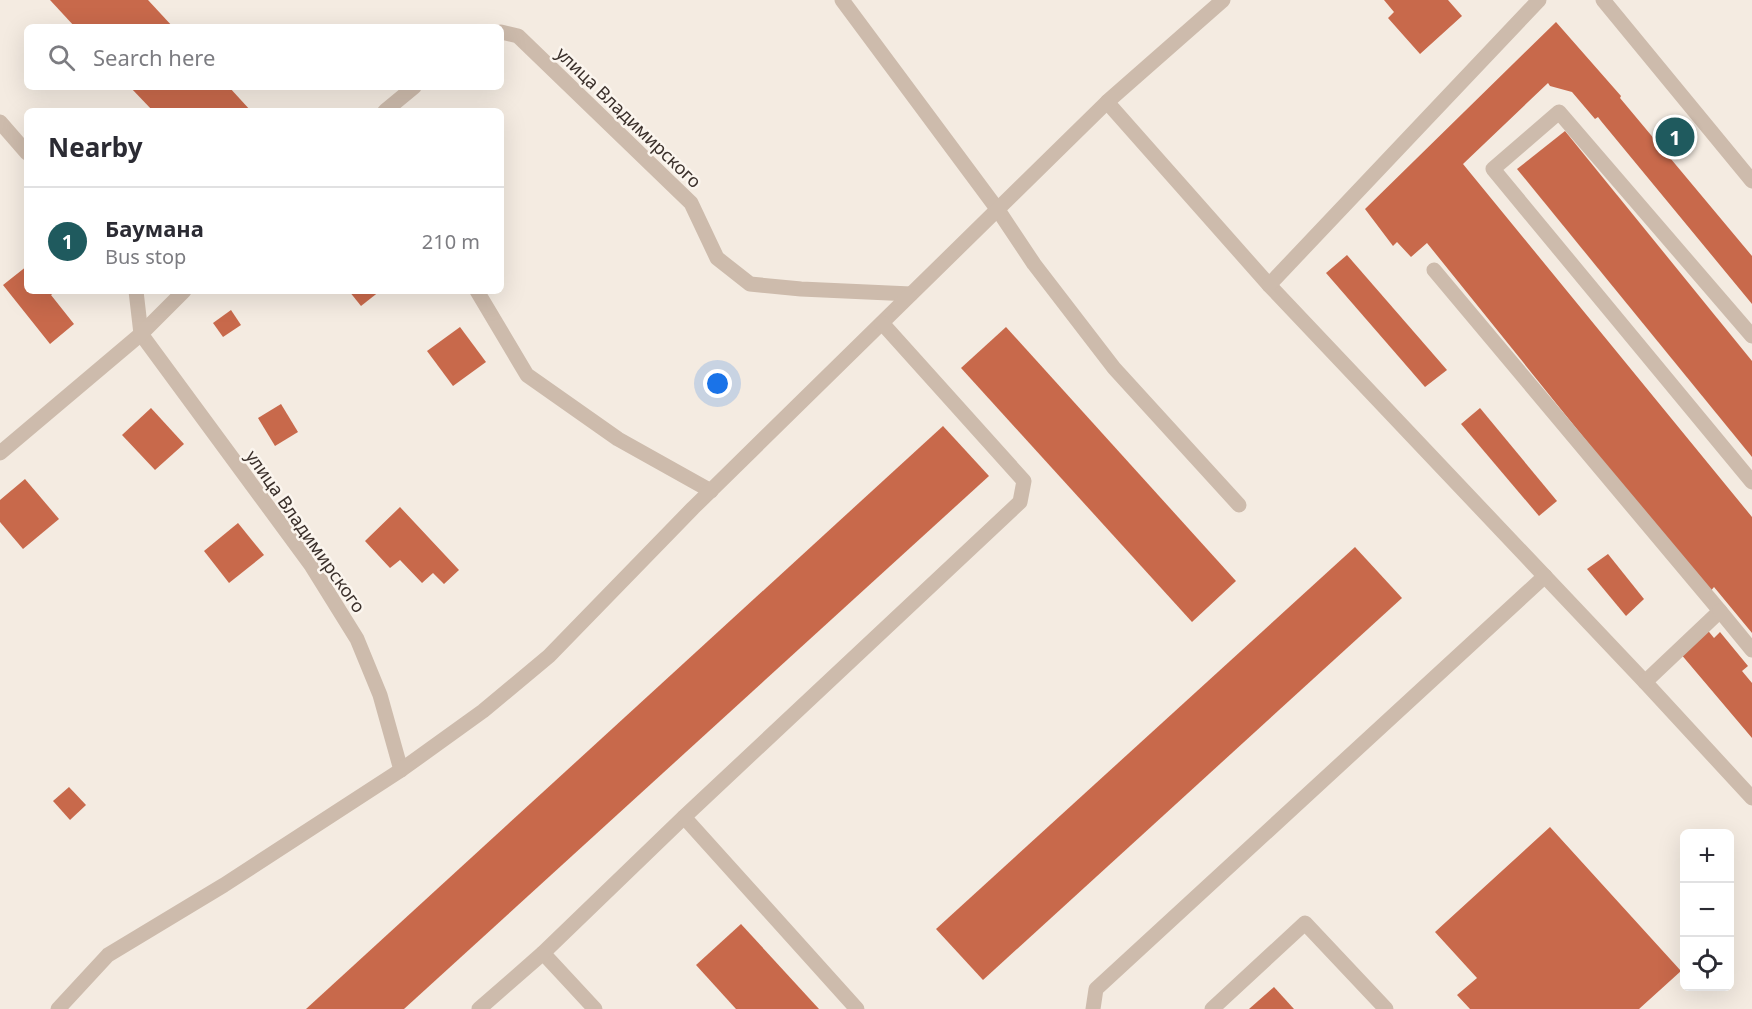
<!DOCTYPE html>
<html lang="en">
<head>
<meta charset="utf-8">
<style>
  :root { --surface:#fff; --page:#f7f7f7; --text:#2b2b33; --muted:#7c7c81; --line:#e1e1e2; --accent:#1f5a5e }
  body { margin:0; font-family:"Noto Sans",sans-serif; background:var(--page); color:var(--text) }
  .controls { position:absolute; right:18px; bottom:18px; display:grid; overflow:hidden; border-radius:9px; box-shadow:0 6px 24px #0002 }
  .controls button { width:54px; height:54px; display:grid; place-items:center; padding:0; border:0; border-bottom:2px solid var(--line); background:var(--surface); color:var(--text); font:30px sans-serif }
  .you { position:absolute; left:718px; top:384px; width:21px; height:21px; margin:-15px; border:4px solid #fff; border-radius:50%; background:#1a73e8; box-shadow:0 0 0 9px #1a73e833 }
  .badge { display:grid; place-items:center; width:39px; height:39px; border-radius:50%; background:var(--accent); color:#fff; font-size:20px; font-weight:700 }
  .pin { position:absolute; translate:-50% -50%; border:3px solid #fff; box-shadow:0 2px 6px #0006 }
  .list { margin:0; padding:0; list-style:none }
  h2 { display:flex; justify-content:space-between; align-items:center; height:78px; margin:0; padding:0 24px; font-size:26px }
  h2 small { font-size:20px; font-weight:400; color:var(--muted) }
  .list li { display:grid; grid-template-columns:39px 1fr auto; gap:18px; align-items:center; box-sizing:border-box; height:108px; padding:0 24px; border-top:2px solid var(--line) }
  .list b { display:block; font-size:22px; white-space:nowrap }
  .list p { margin:0; font-size:20px; white-space:nowrap; color:var(--muted) }
  .list em { font-size:20px; font-style:normal; color:var(--muted) }
  .icon { flex:none; width:33px; height:33px; fill:none; stroke:currentColor; stroke-width:2; stroke-linecap:round; stroke-linejoin:round }
  .map { position:relative; flex:none; width:1752px; height:1009px; overflow:hidden }
  .search { position:absolute; background:var(--surface); box-shadow:0 6px 24px #0002; left:24px; top:24px; width:480px; height:66px; display:flex; align-items:center; gap:15px; box-sizing:border-box; padding:0 21px; border-radius:9px; color:var(--muted); font-size:22px }
  .panel { position:absolute; background:var(--surface); box-shadow:0 6px 24px #0002; left:24px; top:108px; width:480px; height:186px; border-radius:9px }
  .map>svg:first-child { display:block }
  .building { fill:#c8694b }
  .lines { fill:none; stroke-linecap:round; stroke-linejoin:round }
  .minor { stroke:#cdbbac; stroke-width:15 }
  .labels { text-anchor:middle; dominant-baseline:central; stroke-width:5; stroke-linejoin:round; paint-order:stroke }
  .street-label { font-size:18px; fill:#3b302b; stroke:#fbf5ee }
</style>
</head>
<body>
<div class="map">
<svg width="1752" height="1009" viewBox="0 0 1752 1009">
  <rect width="100%" height="100%" fill="#f4ebe1"/>
  <!-- building -->
  <g class="building">
    <path d="M50 0H148L173 27H75Z"/>
    <path d="M1384 0H1448L1462 16 1420 54 1388 18 1394 12Z"/>
    <path d="M1556 22 1621 96 1620 98 1752 256V304L1601 121 1598 117 1595 119 1572 92 1550 86 1548 83 1463 164 1752 517V633L1714 587 1709 593 1427 243 1411 257 1397 242 1393 246 1365 209Z"/>
    <path d="M130 87H229L251 111H153Z"/>
    <path d="M1565 131 1752 361V457L1517 169Z"/>
    <path d="M1347 255 1447 370 1425 387 1326 273Z"/>
    <path d="M27 266V291H56L51 295 74 324 50 344 3 285Z"/>
    <path d="M349 291H380L361 306Z"/>
    <path d="M231 310 241 325 223 337 213 323Z"/>
    <path d="M460 327 486 362 453 386 427 351Z"/>
    <path d="M1006 327 1236 581 1192 622 961 368Z"/>
    <path d="M281 404 298 432 275 446 258 418Z"/>
    <path d="M151 408 184 444 155 470 122 435Z"/>
    <path d="M1480 408 1557 501 1539 516 1461 424Z"/>
    <path d="M943 426 989 476 404 1009H306Z"/>
    <path d="M25 479 59 519 23 549 0 522V500Z"/>
    <path d="M400 507 459 570 444 584 433 573 422 583 400 560 390 568 365 541Z"/>
    <path d="M238 523 264 555 229 583 204 551Z"/>
    <path d="M1355 547 1402 598 983 980 936 929Z"/>
    <path d="M1608 554 1644 599 1626 616 1587 569Z"/>
    <path d="M1705 627 1714 638 1720 632 1748 666 1742 671 1752 683V738L1680 653Z"/>
    <path d="M69 787 86 805 70 820 53 801Z"/>
    <path d="M1550 827 1681 971 1639 1009H1470L1457 995 1477 978 1435 932Z"/>
    <path d="M741 924 819 1009H736L696 965Z"/>
    <path d="M1274 987 1294 1009H1249Z"/>
  </g>
  <g class="lines">
    <!-- minor -->
    <g class="minor">
      <path d="M842 0 998 210 1034 264 1114 368 1239 505"/>
      <path d="M1603 0 1752 181"/>
      <path d="M501 32 518 36 691 203 717 258 750 284 801 289 911 294"/>
      <path d="M1107 102 1269 285 1645 682 1752 798"/>
      <path d="M385 111 414 87"/>
      <path d="M0 122 27 153"/>
      <path d="M1434 270 1720 611 1645 682"/>
      <path d="M1269 285 1539 0"/>
      <path d="M136 291 141 334 311 565 357 639 380 695 401 770"/>
      <path d="M477 291 527 375 618 439 711 491"/>
      <path d="M1752 336 1559 112 1493 169 1752 482"/>
      <path d="M0 453 141 334 184 291"/>
      <path d="M1720 611 1752 650"/>
      <path d="M684 817 857 1009"/>
      <path d="M543 953 595 1009"/>
      <path d="M58 1009 108 955 224 885 401 770 483 711 549 656 693 508 1107 102 1223 0"/>
      <path d="M479 1009 543 953 684 817 1020 502 1024 481 882 323"/>
      <path d="M1093 1009 1096 989 1545 576"/>
      <path d="M1212 1009 1305 923 1386 1009"/>
    </g>
  </g>
  <g class="labels">
    <!-- street labels -->
    <g class="street-label">
      <text transform="translate(629 117) rotate(44)">улица Владимирского</text>
      <text transform="translate(306 531) rotate(55)">улица Владимирского</text>
    </g>
  </g>
</svg>
<div class="controls">
<button>+</button>
<button>−</button>
<button><svg class="icon" aria-label="locate" viewBox="0 0 24 24"><circle cx="12" cy="12" r="6"/><path d="M12 2v4M12 18v4M2 12h4M18 12h4"/></svg></button>
</div>
<div class="you"></div>
<div class="pin badge" style="left:1675px;top:137px">1</div>
<div class="search"><svg class="icon" aria-label="search" viewBox="0 0 24 24"><circle cx="10" cy="10" r="6"/><path d="M15 15l6 6"/></svg>Search here</div>
<section class="panel">
<h2>Nearby<small></small></h2>
<ul class="list">
<li><span class="badge">1</span><div><b>Баумана</b><p>Bus stop</p></div><em>210 m</em></li>
</ul>
</section>
</div>
</body>
</html>
